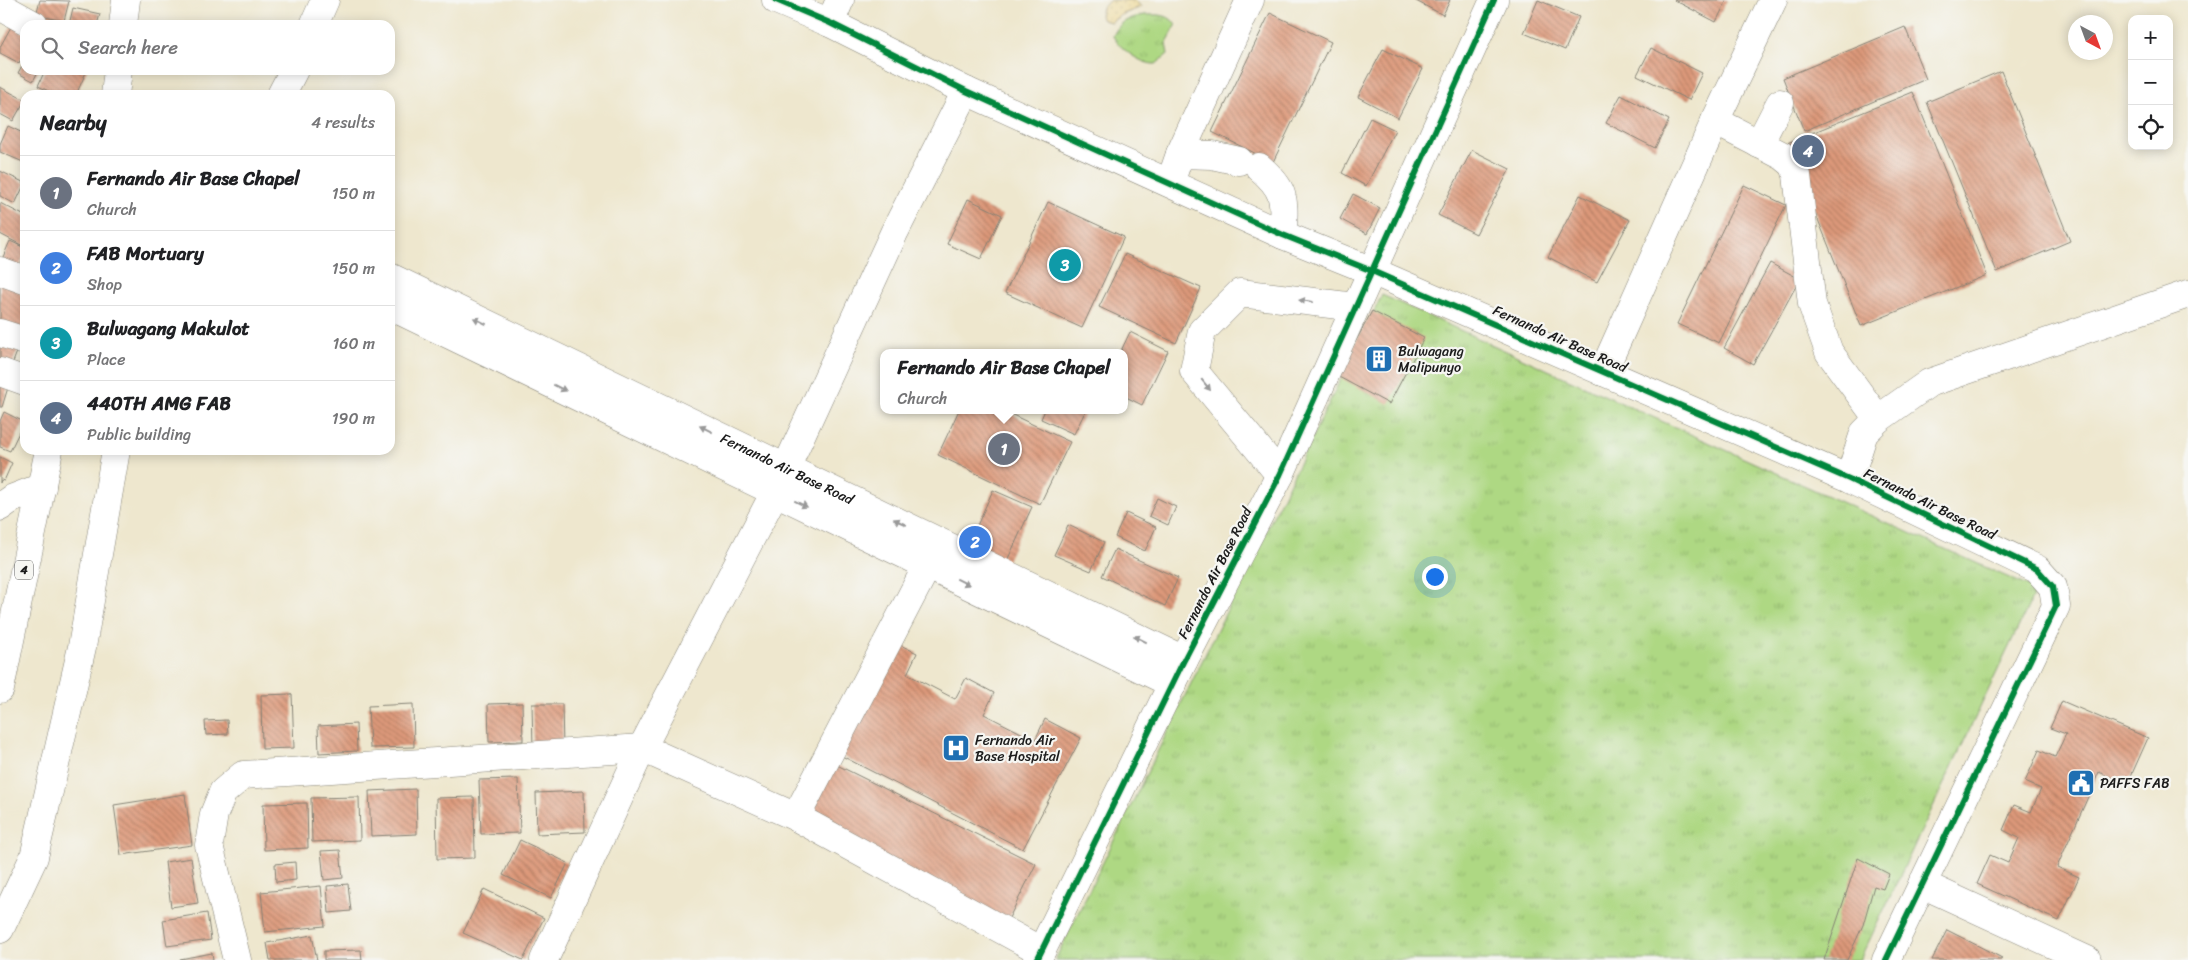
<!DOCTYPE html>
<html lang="en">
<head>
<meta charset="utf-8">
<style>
  :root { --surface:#fff; --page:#f6f6f6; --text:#202124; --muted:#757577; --line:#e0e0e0; --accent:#7c3aed }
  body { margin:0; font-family:Sriracha,sans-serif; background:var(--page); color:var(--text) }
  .controls { position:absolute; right:15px; top:15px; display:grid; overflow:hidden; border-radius:10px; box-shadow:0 2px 12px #0003 }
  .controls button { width:45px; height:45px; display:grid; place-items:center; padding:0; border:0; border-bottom:1px solid var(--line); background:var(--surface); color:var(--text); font:25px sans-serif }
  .compass { position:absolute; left:2068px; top:15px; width:45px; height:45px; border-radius:50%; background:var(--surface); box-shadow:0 2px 12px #0003; rotate:139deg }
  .you { position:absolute; left:1434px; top:576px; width:18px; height:18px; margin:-12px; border:4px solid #fff; border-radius:50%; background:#1a73e8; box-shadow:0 0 0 8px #1a73e833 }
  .badge { display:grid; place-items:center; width:32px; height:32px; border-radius:50%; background:var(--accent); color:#fff; font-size:16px; font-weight:700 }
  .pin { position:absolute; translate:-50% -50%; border:2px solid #fff; box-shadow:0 1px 5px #0006 }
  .popup { position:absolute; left:880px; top:349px; width:248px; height:65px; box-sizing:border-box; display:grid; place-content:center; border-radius:10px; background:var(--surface); filter:drop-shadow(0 1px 4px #0005); font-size:16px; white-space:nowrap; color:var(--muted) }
  .popup b { font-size:19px; color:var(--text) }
  .popup::after { content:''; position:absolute; left:50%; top:100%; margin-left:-10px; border:10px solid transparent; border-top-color:var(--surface) }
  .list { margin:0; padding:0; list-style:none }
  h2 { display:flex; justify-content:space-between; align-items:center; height:65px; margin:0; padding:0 20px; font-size:21px }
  h2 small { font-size:16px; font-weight:400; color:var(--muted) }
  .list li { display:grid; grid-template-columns:32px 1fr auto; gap:15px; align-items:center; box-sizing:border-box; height:75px; padding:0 20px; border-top:1px solid var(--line) }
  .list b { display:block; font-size:19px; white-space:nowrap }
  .list p { margin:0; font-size:16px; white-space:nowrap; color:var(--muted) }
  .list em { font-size:16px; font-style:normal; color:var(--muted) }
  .icon { flex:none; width:28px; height:28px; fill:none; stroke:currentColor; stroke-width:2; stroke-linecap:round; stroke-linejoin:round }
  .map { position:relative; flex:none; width:2188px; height:960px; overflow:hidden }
  .search { position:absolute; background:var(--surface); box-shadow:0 2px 12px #0003; left:20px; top:20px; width:375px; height:55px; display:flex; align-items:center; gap:12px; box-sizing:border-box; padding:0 18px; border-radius:15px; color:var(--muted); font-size:19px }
  .panel { position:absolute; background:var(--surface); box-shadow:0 2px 12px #0003; left:20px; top:90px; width:375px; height:365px; border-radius:15px }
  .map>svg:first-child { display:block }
  .grass { fill:url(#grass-tufts); stroke:#657a50 }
  .sand { fill:url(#sand-dots); stroke:#857b5d }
  .building { fill:url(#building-back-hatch) }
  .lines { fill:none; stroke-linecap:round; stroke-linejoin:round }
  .minor-casing { stroke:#858275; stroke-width:29 }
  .highway-casing { stroke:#858275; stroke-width:29 }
  .minor { stroke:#fff; stroke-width:28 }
  .highway { stroke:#fff; stroke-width:28 }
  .cycleway-casing { stroke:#f6f6f2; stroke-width:9 }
  .cycleway { stroke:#00873e; stroke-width:6 }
  .oneway { fill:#999 }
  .labels { text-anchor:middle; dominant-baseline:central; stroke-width:4.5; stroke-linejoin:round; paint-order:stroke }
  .shield { fill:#f6f6f2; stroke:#5d5d5c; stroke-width:1 }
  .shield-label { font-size:12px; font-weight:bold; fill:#1c1c1c }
  .street-label { font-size:14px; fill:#1c1c1c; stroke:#f6f6f2 }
  .poi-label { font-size:14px; fill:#1c1c1c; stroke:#f6f6f2; text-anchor:start }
</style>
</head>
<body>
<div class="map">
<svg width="2188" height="960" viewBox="0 0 2188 960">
  <defs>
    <pattern id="grass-tufts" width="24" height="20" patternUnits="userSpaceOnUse" patternTransform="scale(1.25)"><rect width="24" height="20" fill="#aed883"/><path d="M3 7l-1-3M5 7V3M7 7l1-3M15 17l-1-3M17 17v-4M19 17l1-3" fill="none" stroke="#95b971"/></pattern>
    <pattern id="sand-dots" width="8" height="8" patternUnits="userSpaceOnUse" patternTransform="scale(1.25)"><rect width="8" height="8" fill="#eeda9e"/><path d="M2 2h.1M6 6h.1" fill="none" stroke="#ccba88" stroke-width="1.8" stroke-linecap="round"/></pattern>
    <pattern id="building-back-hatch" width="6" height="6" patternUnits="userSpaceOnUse" patternTransform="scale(1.25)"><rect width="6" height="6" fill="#dd997a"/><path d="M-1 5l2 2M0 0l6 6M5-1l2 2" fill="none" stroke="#b27c63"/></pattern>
  </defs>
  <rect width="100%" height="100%" fill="#f6f6f2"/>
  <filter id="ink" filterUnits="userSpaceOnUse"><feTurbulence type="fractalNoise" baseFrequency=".02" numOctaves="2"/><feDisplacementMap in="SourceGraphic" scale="10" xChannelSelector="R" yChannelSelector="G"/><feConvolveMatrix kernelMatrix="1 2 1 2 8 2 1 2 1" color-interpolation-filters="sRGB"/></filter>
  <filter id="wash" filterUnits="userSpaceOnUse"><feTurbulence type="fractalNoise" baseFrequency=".0096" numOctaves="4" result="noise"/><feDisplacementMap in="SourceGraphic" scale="20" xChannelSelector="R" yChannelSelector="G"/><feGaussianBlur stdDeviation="1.12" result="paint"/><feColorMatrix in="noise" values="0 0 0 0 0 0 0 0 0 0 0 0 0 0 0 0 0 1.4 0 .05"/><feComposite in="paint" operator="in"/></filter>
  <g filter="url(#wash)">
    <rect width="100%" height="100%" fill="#eee7ce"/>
    <!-- grass -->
    <g class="grass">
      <path d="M1145 15C1157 15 1170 13 1176 26L1166 44 1168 54 1156 64C1142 65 1120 49 1113 36 1120 21 1129 18 1145 15Z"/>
      <path d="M1382 295 2036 590 1860 960H1055Z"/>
    </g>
    <!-- sand -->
    <path class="sand" d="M1110 0H1135L1141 7 1121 15 1111 22 1103 20 1100 15 1102 8Z"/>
    <g id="blocks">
      <!-- building -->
      <g class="building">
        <path d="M40 0 69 1 64 21 36 15Z"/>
        <path d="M1414 0H1450L1443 15Z"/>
        <path d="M1538 0 1579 17 1565 50 1524 33Z"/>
        <path d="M1674 0H1727L1716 22Z"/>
        <path d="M73 8 100 14 97 25H69Z"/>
        <path d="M1270 13 1331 42 1273 162 1212 132Z"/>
        <path d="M12 25 25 33V52L19 63 0 53V47Z"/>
        <path d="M1905 27 1926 79 1804 131 1783 78Z"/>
        <path d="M1651 48 1702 73 1689 100 1637 75Z"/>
        <path d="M1383 49 1423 69 1398 118 1358 97Z"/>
        <path d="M25 60V70H39L33 81 18 73Z"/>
        <path d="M45 70H87L76 95H57L38 86Z"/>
        <path d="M2001 71 2070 241 1997 272 1927 102Z"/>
        <path d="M0 87 25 100 13 121 0 114Z"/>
        <path d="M1913 92 1987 275 1861 326 1787 143Z"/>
        <path d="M1621 95 1669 120 1655 148 1606 123Z"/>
        <path d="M1370 118 1395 130 1366 186 1342 173Z"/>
        <path d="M8 126 25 134V157L23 162 0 152V144Z"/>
        <path d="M1472 150 1510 169 1476 234 1438 215Z"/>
        <path d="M0 171 25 183 15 204 0 196Z"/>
        <path d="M1744 185 1786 205 1719 343 1677 324Z"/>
        <path d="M1353 194 1380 208 1367 234 1340 219Z"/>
        <path d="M1580 195 1630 220 1597 282 1548 257Z"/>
        <path d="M968 199 1002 215 981 259 947 244Z"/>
        <path d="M1048 202 1124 237 1082 328 1005 293Z"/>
        <path d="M0 203 25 216V247L0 234Z"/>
        <path d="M10 241 25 248V254L17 273 0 264Z"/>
        <path d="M1125 254 1201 288 1176 343 1099 307Z"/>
        <path d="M1770 263 1800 279 1753 364 1724 348Z"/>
        <path d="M0 275 25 285V320L20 331 0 323Z"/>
        <path d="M1372 311 1424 338 1389 404 1337 376Z"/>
        <path d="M1130 332 1168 351 1142 405 1124 396V353H1120Z"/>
        <path d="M0 336 20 344 10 370 0 366Z"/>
        <path d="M0 378 10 381 2 407H0Z"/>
        <path d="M959 410H1002L1070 442 1040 504 938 455Z"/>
        <path d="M1045 410H1086L1074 434 1041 419Z"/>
        <path d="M4 412 24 422 10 451 0 447V421Z"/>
        <path d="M0 457 12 463 4 481 1 480 0 483Z"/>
        <path d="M993 490 1032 507 1005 565 967 548Z"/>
        <path d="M1157 498 1176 507 1168 525 1149 516Z"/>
        <path d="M1126 513 1156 527 1145 551 1115 537Z"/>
        <path d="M1068 525 1104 542 1091 571 1054 555Z"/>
        <path d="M1115 549 1178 578 1165 606 1102 576Z"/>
        <path d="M896 643 917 653 907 674 955 699 966 678 994 693 984 714 1035 740 1045 719 1081 738 1023 849 838 754Z"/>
        <path d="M292 694 294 748 262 749 261 695Z"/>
        <path d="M2062 701 2148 738 2127 785 2099 772 2057 867 2079 877 2059 921 1977 884 1990 855 2008 863 2019 838 2003 830 2014 805 2031 812 2041 789 2025 782 2039 750 2055 757 2066 734 2050 728Z"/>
        <path d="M522 703 523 741 489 742 488 704Z"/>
        <path d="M413 704 414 747 370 748 368 706Z"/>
        <path d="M532 704H562L563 747 533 748Z"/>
        <path d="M227 720 228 734 206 735 205 721Z"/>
        <path d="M356 724 357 751 319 753 318 726Z"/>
        <path d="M835 764 1036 864 1007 922 806 822Z"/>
        <path d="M518 779 520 833 481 834 479 780Z"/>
        <path d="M416 789 417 834 371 836 369 791Z"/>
        <path d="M584 791 585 832 537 834 536 793Z"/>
        <path d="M185 794 192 845 121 855 114 805Z"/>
        <path d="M359 797 360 840 312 842 311 798Z"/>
        <path d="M474 797 475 858 437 859 436 798Z"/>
        <path d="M307 803 308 848 264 850 263 804Z"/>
        <path d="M520 840 568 863 551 898 503 875Z"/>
        <path d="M340 850 343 878 324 880 321 851Z"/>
        <path d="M191 858 198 903 171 907 165 862Z"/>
        <path d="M1858 858 1889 874 1883 889 1874 886 1863 925 1847 960H1824Z"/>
        <path d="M295 862 296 880 276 882 275 864Z"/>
        <path d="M348 884 351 911 329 913 327 886Z"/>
        <path d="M321 886 325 926 265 932 261 892Z"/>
        <path d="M484 889 544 918 523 960 463 933Z"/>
        <path d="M207 913 211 940 167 946 163 920Z"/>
        <path d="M1947 930 2002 958 2001 960H1932Z"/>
        <path d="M312 935 317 960H270L267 943Z"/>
        <path d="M361 950 362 960H324V951Z"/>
        <path d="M212 953 213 960H180V959Z"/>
      </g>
    </g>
  </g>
  <g filter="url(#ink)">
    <use href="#blocks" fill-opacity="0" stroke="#858275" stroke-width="1"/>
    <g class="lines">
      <!-- minor casing -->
      <g class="minor-casing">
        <g id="minor">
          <path d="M776 0 830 23 966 91 1283 235 1372 271 1849 479 2037 569 2053 587 2056 606 1886 960"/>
          <path d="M0 6 34 25"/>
          <path d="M830 23 840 0"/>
          <path d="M314 25 325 0"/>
          <path d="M281 95 294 70"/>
          <path d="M1715 121 1783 156 1794 165 1797 175 1812 304 1829 352 1878 419"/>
          <path d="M1759 144 1780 103"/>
          <path d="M1180 154 1212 155 1239 161"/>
          <path d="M1259 167C1287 191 1284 200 1283 235"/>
          <path d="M1170 183 1180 154 1250 0"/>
          <path d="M0 271 25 280"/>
          <path id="s1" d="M390 277 1184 660"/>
          <path d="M390 306 1173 684"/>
          <path d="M0 333 25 341"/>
          <path d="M0 372 25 381"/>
          <path d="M1603 372 1715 121 1773 0"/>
          <path d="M1280 475 1194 371 1202 331 1240 293 1355 307"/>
          <path d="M1849 479 1864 433 1878 419 1929 383 2188 294"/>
          <path d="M0 507 11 499 42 487"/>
          <path d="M796 817 936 549"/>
          <path d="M1922 884 2087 960"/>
          <path d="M0 929 34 857 82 647 116 450"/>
          <path d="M237 960 209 845 214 814 223 792 243 775 642 748 796 817 1041 951"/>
          <path d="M544 960 642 748 775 492 894 233 966 91"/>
          <path d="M1037 960 1184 660 1280 475 1494 0"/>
        </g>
      </g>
      <!-- highway casing -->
      <g class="highway-casing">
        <g id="highway">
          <path d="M123 25 126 0"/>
          <path d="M115 95 118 70"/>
          <path d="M0 689 49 450"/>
        </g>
      </g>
      <!-- minor -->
      <use href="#minor" class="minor"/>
      <!-- highway -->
      <use href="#highway" class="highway"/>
      <!-- cycleway casing -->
      <g class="cycleway-casing">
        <g id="cycleway">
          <path d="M776 0 830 23 966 91 1283 235 1372 271 1849 479 2037 569 2053 587 2056 606 1886 960"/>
          <path d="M1037 960 1184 660 1280 475 1494 0"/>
        </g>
      </g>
      <!-- cycleway -->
      <use href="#cycleway" class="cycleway"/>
    </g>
    <!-- one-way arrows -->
    <defs><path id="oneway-solid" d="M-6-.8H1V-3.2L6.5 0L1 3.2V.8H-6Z" transform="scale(1.25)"/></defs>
    <g class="oneway">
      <use href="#oneway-solid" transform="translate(1306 301) rotate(-173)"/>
      <use href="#oneway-solid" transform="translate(480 321) rotate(-154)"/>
      <use href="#oneway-solid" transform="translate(1206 385) rotate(51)"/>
      <use href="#oneway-solid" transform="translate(560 388) rotate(26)"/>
      <use href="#oneway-solid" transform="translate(706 429) rotate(-154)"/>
      <use href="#oneway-solid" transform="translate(801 504) rotate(26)"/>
      <use href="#oneway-solid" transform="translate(900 522) rotate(-155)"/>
      <use href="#oneway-solid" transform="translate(963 582) rotate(26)"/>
      <use href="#oneway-solid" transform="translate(1140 639) rotate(-154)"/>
    </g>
  </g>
  <!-- icons -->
  <defs>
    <g id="building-square" transform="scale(1.4375)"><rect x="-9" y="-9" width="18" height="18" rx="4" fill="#1f6fb2" stroke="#f6f6f2"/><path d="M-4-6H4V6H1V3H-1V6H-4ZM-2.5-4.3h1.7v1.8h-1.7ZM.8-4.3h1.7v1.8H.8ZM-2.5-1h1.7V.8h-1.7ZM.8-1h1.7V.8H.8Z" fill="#fff"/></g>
    <g id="hospital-square" transform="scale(1.4375)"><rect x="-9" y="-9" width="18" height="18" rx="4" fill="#1f6fb2" stroke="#f6f6f2"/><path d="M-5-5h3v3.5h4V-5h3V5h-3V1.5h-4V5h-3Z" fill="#fff"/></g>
    <g id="civic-square" transform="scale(1.4375)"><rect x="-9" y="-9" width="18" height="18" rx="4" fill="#1f6fb2" stroke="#f6f6f2"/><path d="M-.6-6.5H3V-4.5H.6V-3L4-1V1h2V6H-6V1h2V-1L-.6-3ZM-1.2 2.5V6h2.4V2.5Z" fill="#fff"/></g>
  </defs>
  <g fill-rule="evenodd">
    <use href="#building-square" x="1379" y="359"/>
    <use href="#hospital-square" x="956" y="748"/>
    <use href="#civic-square" x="2081" y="783"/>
  </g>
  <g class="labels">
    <!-- shield labels -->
    <rect class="shield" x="15" y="560.5" width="18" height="19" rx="4"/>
    <g class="shield-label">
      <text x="24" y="570">4</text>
    </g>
    <!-- street labels -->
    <g class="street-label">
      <text transform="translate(1560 339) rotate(24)">Fernando Air Base Road</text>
      <text stroke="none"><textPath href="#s1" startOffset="441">Fernando Air Base Road</textPath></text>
      <text transform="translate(1930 504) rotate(26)">Fernando Air Base Road</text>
      <text transform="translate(1215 573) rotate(-63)">Fernando Air Base Road</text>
    </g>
    <!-- poi labels -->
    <g class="poi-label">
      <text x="1398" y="351">Bulwagang<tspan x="1398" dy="16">Malipunyo</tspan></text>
      <text x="975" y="740">Fernando Air<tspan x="975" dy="16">Base Hospital</tspan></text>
      <text x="2100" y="783">PAFFS FAB</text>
    </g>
  </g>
</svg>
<div class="controls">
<button>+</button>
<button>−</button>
<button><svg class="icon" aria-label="locate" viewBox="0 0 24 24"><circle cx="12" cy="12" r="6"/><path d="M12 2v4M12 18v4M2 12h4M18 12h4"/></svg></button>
</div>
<svg class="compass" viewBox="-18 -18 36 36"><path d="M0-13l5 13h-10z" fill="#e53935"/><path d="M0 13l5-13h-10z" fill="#757577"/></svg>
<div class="you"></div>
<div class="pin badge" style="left:1004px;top:449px;background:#6b7280">1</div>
<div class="popup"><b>Fernando Air Base Chapel</b>Church</div>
<div class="pin badge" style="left:975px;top:542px;background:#3f7fe0">2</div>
<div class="pin badge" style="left:1065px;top:265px;background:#0f9aa8">3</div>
<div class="pin badge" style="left:1808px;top:151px;background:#5c6f8a">4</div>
<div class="search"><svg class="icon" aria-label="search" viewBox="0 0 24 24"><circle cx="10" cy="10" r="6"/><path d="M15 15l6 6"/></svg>Search here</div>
<section class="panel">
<h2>Nearby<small>4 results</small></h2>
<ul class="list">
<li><span class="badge" style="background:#6b7280">1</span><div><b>Fernando Air Base Chapel</b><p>Church</p></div><em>150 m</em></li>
<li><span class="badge" style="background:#3f7fe0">2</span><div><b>FAB Mortuary</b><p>Shop</p></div><em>150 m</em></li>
<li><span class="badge" style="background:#0f9aa8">3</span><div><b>Bulwagang Makulot</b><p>Place</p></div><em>160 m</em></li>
<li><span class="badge" style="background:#5c6f8a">4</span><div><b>440TH AMG FAB</b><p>Public building</p></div><em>190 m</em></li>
</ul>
</section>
</div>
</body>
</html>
